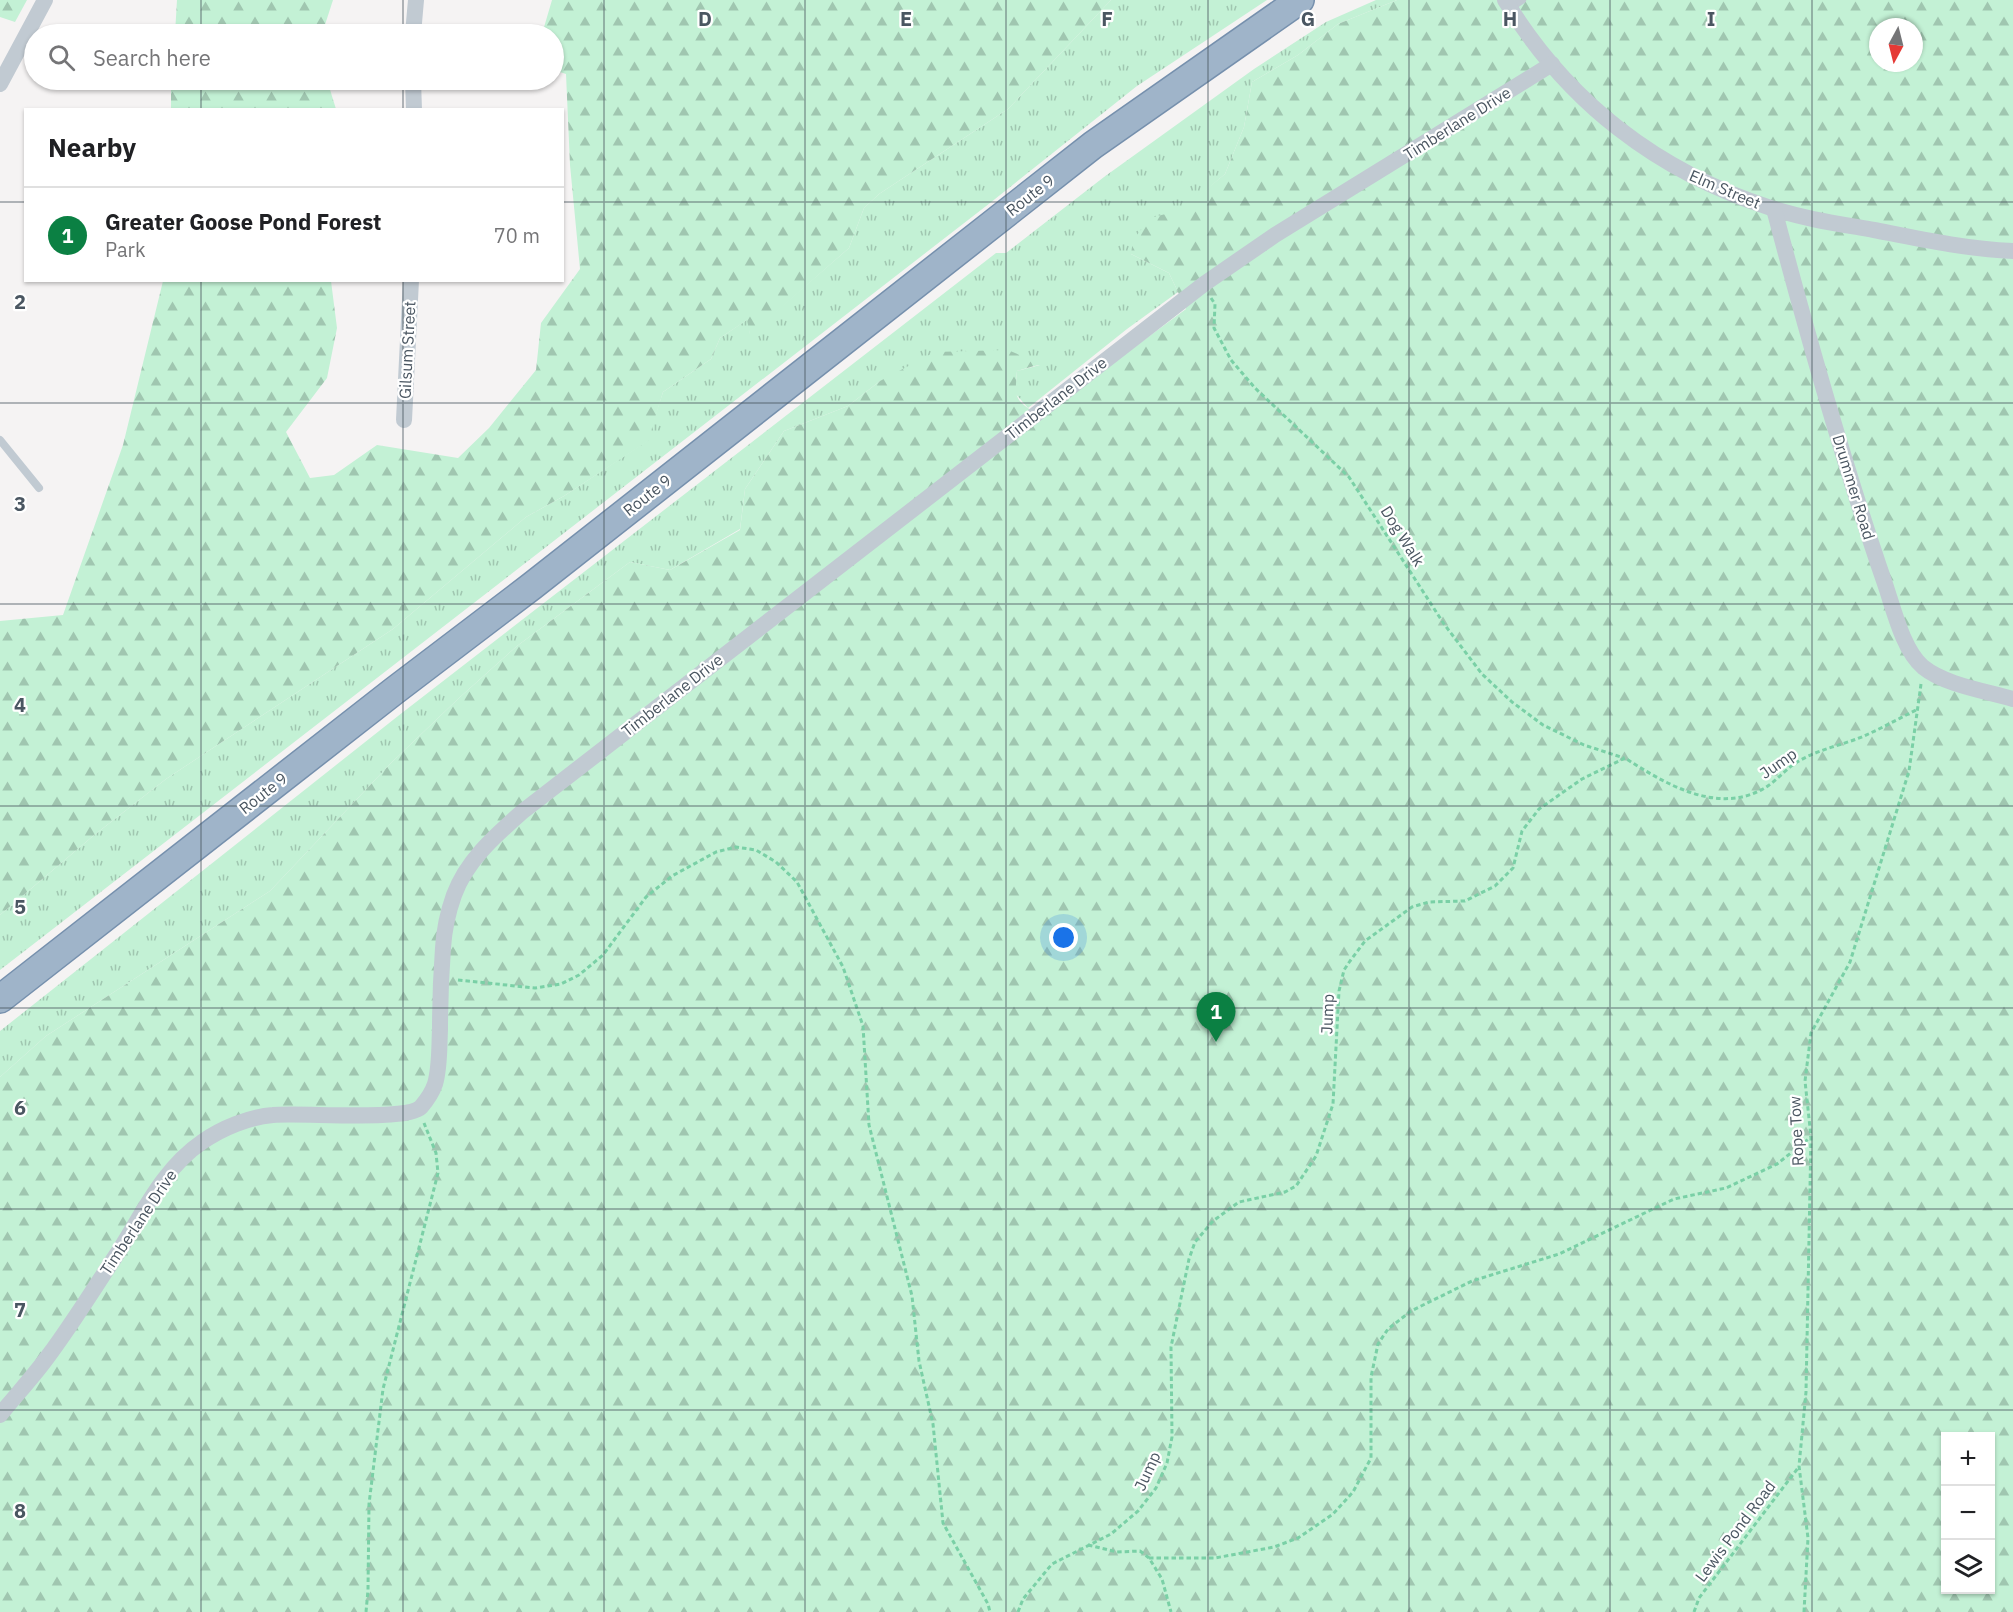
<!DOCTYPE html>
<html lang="en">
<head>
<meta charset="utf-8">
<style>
  :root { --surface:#fff; --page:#f6f6f6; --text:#202124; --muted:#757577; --line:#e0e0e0; --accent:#0b8043 }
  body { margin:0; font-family:"IBM Plex Sans",sans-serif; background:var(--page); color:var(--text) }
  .controls { position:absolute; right:18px; bottom:18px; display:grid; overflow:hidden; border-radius:0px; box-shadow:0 2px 4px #0004 }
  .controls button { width:54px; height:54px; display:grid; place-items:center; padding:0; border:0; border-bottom:2px solid var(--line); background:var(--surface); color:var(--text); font:30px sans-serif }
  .compass { position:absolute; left:1869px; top:18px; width:54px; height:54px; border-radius:50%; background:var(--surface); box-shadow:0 2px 4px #0004; rotate:187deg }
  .you { position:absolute; left:1064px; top:938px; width:21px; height:21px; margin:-15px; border:4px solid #fff; border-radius:50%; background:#1a73e8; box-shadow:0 0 0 9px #1a73e833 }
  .badge { display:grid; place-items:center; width:39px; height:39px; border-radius:50%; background:var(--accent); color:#fff; font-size:20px; font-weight:700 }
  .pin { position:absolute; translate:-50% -50px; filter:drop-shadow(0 2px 3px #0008) }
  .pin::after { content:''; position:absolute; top:32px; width:21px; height:18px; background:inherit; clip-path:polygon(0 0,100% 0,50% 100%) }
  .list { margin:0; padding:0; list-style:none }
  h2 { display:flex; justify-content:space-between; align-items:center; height:78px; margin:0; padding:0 24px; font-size:26px }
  h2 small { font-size:20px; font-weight:400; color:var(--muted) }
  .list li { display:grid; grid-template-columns:39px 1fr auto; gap:18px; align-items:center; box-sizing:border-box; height:96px; padding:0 24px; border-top:2px solid var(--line) }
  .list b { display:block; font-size:22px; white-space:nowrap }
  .list p { margin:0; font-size:20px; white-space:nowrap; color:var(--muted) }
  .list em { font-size:20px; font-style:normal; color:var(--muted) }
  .icon { flex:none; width:33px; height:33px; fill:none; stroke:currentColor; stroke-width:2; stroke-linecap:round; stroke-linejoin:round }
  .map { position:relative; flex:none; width:2013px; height:1612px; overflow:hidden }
  .search { position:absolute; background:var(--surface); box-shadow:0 2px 4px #0004; left:24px; top:24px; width:540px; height:66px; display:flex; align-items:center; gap:15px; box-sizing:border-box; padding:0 21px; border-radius:33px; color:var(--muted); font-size:22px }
  .panel { position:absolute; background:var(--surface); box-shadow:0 2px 4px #0004; left:24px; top:108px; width:540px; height:174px; border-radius:0px }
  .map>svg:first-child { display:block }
  .grass { fill:url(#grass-tufts) }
  .forest { fill:url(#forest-firs); fill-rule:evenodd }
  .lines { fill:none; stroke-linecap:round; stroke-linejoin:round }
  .trunk-casing { stroke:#7690ad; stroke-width:30 }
  .path { stroke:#7ad0a6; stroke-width:3; stroke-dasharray:4.5 3; stroke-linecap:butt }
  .service { stroke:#c1cad2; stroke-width:8 }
  .minor { stroke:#c1cad2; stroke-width:16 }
  .trunk { stroke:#9fb4c9; stroke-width:27 }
  .grid { fill:none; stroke:#4a5661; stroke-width:1.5; stroke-opacity:0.55 }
  .labels { text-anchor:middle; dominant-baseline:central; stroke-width:4.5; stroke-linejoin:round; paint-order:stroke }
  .street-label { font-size:16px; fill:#4a5661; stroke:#fff }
  .grid-label { font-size:20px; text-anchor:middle; font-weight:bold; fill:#4a5661; stroke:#fff; stroke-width:4.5; stroke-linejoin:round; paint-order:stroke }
</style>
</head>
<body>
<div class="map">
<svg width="2013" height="1612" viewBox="0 0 2013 1612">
  <defs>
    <pattern id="grass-tufts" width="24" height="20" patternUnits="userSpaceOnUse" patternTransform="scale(1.5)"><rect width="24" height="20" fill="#c3f1d5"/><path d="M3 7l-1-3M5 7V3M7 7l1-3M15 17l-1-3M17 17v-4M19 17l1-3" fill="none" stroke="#a0c6b0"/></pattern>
    <pattern id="forest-firs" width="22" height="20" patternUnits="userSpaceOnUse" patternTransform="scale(1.5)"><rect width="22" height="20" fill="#c3f1d5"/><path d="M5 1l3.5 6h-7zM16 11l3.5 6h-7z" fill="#a0c6b0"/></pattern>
  </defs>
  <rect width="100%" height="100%" fill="#f5f3f3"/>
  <!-- grass -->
  <g class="grass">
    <path d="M1111 0H1267L1137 86 990 203 0 970V915L93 836 166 779 393 629 526 517 564 496 647 441 663 392 711 359 720 338 748 319 750 334 849 248 864 208 879 194 1008 109Z"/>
    <path d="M1376 0H1397L1338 24 1298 55 1252 82 1244 127 1225 174 1131 254 1169 273 1178 292 1127 329 1028 408 1015 393 1017 371 1040 365 880 381 848 406 784 431 745 489 740 529 670 570 630 562 517 646 459 698 391 763 270 891 46 1036 0 1077V1031L398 716 996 253H1006L1104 177 1254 69 1326 22Z"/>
  </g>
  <!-- forest -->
  <g class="forest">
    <path d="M0 0H27L15 22 0 17Z"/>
    <path d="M177 0H333L322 34H175Z"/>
    <path d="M552 0H1111L1008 109 879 194 864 208 849 248 750 335 747 320 720 338 711 359 663 392 648 441 564 496 526 517 393 629 166 779 93 836 0 915V621L63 615 123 445 163 281H331L337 328 327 378 286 432 310 478 334 475 377 445 458 458 489 428 536 370 541 323 580 269 570 165 566 74 554 70V34H542Z"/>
    <path d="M1397 0H2013V1612H0V1077L46 1036 270 891 391 763 459 698 517 646 630 562 670 570 740 530 745 489 784 431 848 406 880 381 935 352 1008 350 1041 364 1017 371C1014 402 1016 399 1040 417L1186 309 1169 273 1131 254 1133 240 1150 218 1181 210 1225 174 1244 127 1252 82 1298 55 1338 24ZM1878 27H1914V63H1878ZM1946 1436H1990V1590H1946Z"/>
    <path d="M171 80H327L336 109H171Z"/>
  </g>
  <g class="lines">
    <!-- trunk casing -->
    <g class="trunk-casing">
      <path id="trunk" d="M0 999 394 691 532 586 1093 145 1300 0"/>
    </g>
    <!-- path -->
    <g class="path">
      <path d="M1211 298 1215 304 1214 328 1231 360 1255 388 1349 477 1444 624 1482 674 1512 702 1543 725 1584 745 1624 758"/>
      <path d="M458 980 535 988 561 984 579 975 603 955 646 897 672 876 716 852 736 847 756 850 776 862 797 882 843 967 863 1026 869 1125 912 1296 919 1361 933 1424 943 1523 988 1604 990 1612"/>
      <path d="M1088 1545 1117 1552 1140 1551 1149 1558 1162 1579 1171 1612"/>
      <path d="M1149 1558H1215L1274 1547 1298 1538 1333 1514 1353 1492 1371 1458V1377L1378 1344 1388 1329 1411 1311 1472 1281 1559 1254 1674 1199 1726 1188 1777 1164 1811 1137"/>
      <path d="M366 1612 368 1590 369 1504 383 1389 438 1173 436 1153 424 1123"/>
      <path d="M1018 1612 1023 1599 1052 1564 1111 1534 1138 1511 1156 1488 1167 1463 1172 1437 1171 1347 1189 1259 1195 1242 1213 1221 1239 1202 1285 1192 1296 1186 1316 1156 1333 1104 1339 991 1344 970 1350 961 1365 941 1412 907 1429 902 1465 901 1495 886 1513 868 1522 831 1539 809 1582 779 1625 758C1664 783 1716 815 1763 789 1776 782 1786 768 1799 761 1819 749 1843 745 1864 736 1882 728 1900 718 1918 709"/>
      <path d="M1694 1612 1699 1598 1798 1468"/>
      <path d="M1804 1612 1808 1538 1799 1466 1806 1392 1811 1137 1805 1081 1811 1033 1850 962 1909 771 1921 684"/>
    </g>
    <!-- service -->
    <g class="service">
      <path d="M1510 8 1522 0"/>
      <path d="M0 440 39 488"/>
    </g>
    <!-- minor -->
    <g class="minor">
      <path d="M1505 0C1567 102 1658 172 1771 208 1804 219 1840 224 1874 230 1920 239 1966 249 2013 251"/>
      <path d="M413 34 416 0"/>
      <path d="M413 80 414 110"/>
      <path d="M0 84 45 0"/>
      <path d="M1774 209C1807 334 1842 459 1884 581 1893 606 1902 649 1923 667 1945 685 1986 691 2013 699"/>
      <path d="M404 420 411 280"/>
      <path d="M0 1415C16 1395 34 1376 49 1355 72 1324 93 1290 115 1257 141 1218 161 1170 202 1142 222 1128 249 1117 273 1115 300 1112 407 1122 421 1107 427 1100 432 1093 435 1084 440 1067 439 1048 440 1030 440 1003 441 975 443 948 444 930 448 912 454 895 467 860 495 836 522 812L1204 284 1275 235 1552 64"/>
    </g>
    <!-- trunk -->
    <use href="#trunk" class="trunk"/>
  </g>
  <!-- grid -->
  <path class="grid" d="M201 0V34M403 0V34M604 0V1612M805 0V1612M1006 0V1612M1208 0V1612M1409 0V1612M1610 0V1612M1812 0V1612M201 80V110M403 80V110M0 202H26M562 202H2013M201 280V1612M403 280V1612M0 403H2013M0 604H2013M0 806H2013M0 1008H2013M0 1209H2013M0 1410H2013"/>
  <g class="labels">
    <!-- street labels -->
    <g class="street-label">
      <text transform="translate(1457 123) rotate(-32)">Timberlane Drive</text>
      <text transform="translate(1725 189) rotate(23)">Elm Street</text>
      <text transform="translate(1030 195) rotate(-38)">Route 9</text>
      <text transform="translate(407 350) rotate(-87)">Gilsum Street</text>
      <text transform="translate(1056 398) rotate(-38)">Timberlane Drive</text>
      <text transform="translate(1854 487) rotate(73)">Drummer Road</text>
      <text transform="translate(647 495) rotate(-38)">Route 9</text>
      <text transform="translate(1403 536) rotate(58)">Dog Walk</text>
      <text transform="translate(672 695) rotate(-38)">Timberlane Drive</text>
      <text transform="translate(1778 763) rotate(-35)">Jump</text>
      <text transform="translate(263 793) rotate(-38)">Route 9</text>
      <text transform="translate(1327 1014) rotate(-88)">Jump</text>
      <text transform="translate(1796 1131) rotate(-93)">Rope Tow</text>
      <text transform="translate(138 1222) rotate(-56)">Timberlane Drive</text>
      <text transform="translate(1147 1471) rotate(-65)">Jump</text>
      <text transform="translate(1735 1531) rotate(-53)">Lewis Pond Road</text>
    </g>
  </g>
  <g class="grid-label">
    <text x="705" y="26">D</text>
    <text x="906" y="26">E</text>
    <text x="1107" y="26">F</text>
    <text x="1308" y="26">G</text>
    <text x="1510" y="26">H</text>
    <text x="1711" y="26">I</text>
    <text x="20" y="309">2</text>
    <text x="20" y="511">3</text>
    <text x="20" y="712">4</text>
    <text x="20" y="914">5</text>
    <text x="20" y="1115">6</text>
    <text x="20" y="1317">7</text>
    <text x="20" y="1518">8</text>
  </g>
</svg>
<div class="controls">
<button>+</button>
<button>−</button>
<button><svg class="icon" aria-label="layers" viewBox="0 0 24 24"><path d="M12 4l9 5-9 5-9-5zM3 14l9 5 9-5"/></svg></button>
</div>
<svg class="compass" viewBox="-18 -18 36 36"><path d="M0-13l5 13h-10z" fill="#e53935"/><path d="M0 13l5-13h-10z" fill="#757577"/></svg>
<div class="you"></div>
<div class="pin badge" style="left:1216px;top:1042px">1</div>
<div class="search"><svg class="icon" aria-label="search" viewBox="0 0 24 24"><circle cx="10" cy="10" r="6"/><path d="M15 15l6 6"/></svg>Search here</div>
<section class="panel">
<h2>Nearby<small></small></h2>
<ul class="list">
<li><span class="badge">1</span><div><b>Greater Goose Pond Forest</b><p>Park</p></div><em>70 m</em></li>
</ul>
</section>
</div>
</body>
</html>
